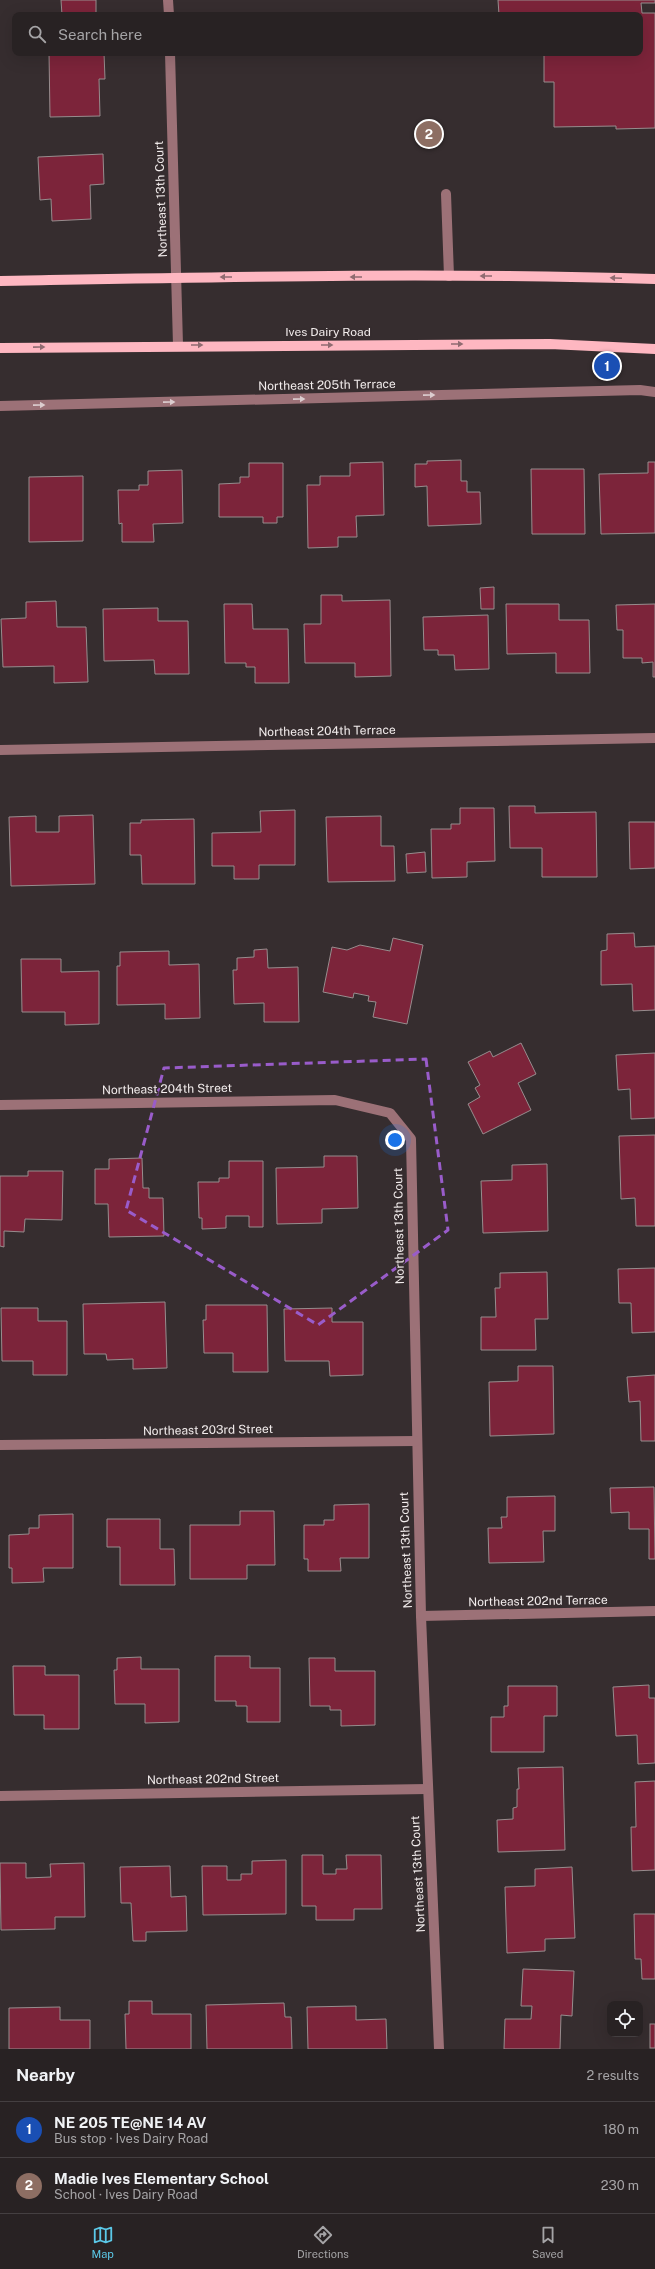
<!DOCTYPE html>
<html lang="en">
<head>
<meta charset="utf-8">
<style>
  :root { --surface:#282223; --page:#342f30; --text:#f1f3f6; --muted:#a5a4a6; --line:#443f41; --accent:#5bc8e7 }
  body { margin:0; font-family:"Public Sans",sans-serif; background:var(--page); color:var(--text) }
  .controls { position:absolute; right:12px; bottom:12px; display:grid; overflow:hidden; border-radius:8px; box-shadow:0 4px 16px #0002 }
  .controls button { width:36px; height:36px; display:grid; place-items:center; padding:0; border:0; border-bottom:1px solid var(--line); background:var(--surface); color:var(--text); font:20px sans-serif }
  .you { position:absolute; left:395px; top:1140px; width:14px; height:14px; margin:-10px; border:3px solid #fff; border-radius:50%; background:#1a73e8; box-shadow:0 0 0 6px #1a73e833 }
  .badge { display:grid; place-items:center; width:26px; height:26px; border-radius:50%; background:var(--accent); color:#fff; font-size:13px; font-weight:700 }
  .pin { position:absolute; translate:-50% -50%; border:2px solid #fff; box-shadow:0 1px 4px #0006 }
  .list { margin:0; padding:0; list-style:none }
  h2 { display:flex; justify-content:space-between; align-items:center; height:52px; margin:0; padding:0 16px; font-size:17px }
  h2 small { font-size:13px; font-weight:400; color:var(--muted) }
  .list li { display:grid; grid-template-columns:26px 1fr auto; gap:12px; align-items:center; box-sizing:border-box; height:56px; padding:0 16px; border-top:1px solid var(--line) }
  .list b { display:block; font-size:15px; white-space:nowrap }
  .list p { margin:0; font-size:13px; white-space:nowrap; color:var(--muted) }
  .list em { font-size:13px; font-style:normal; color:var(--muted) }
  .icon { flex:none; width:22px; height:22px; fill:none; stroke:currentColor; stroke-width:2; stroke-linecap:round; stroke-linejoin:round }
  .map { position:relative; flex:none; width:655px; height:2049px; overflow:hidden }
  .search { position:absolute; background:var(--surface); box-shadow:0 4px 16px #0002; left:12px; right:12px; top:12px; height:44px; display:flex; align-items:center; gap:10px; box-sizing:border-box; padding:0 14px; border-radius:8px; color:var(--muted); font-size:15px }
  .sheet { height:164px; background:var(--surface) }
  nav { display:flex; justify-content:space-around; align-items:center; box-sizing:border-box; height:56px; border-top:1px solid var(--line); background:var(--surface); font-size:11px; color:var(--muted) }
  nav a { display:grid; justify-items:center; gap:2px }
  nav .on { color:var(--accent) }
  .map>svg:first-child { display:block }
  .building { fill:#7c243a; stroke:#978d8e }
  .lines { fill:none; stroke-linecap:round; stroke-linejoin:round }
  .minor { stroke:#9c7177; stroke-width:10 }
  .major { stroke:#feb7c1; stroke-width:10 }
  .oneway { fill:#906b71 }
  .oneway2 { fill:#dccdcf }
  .marked { fill:none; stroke:#995cca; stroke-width:3; stroke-dasharray:8 5; stroke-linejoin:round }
  .labels { text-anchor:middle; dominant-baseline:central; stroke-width:3; stroke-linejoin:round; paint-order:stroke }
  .street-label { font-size:12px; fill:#f2ecec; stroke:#362d2f }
</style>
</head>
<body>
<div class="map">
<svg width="655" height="2049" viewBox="0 0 655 2049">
  <rect width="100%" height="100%" fill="#362d2f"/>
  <!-- building -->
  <g class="building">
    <path d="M61 0H96V15H62Z"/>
    <path d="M498 0H655V3H641L642 13H655V128L616 129V126L554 127V82H544V53H640V15H499Z"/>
    <path d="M49 53H104L105 79H99L100 116 50 117Z"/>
    <path d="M103 154 104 184 90 185 91 219 52 221 51 199 40 200 38 157Z"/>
    <path d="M461 460V481H467V492H480L481 524 428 526 427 486 415 487V464H427V461Z"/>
    <path d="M383 462 384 515 356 516 357 537H338V547L308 548 307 485H320V476H350V463Z"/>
    <path d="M648 462H655V533L601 534 599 474 648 473Z"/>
    <path d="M249 463H283V517H277V523H263V517H219V484L240 483V477H249Z"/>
    <path d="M531 469H584L585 534H532Z"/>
    <path d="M182 470 183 523 153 524 154 542H122V523L119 524 118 490H139V485H148V471Z"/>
    <path d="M83 476V541L29 542V477Z"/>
    <path d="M494 587V609H481L480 588Z"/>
    <path d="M321 595H342V601L390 600 391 676 355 677V663H305L304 624H321Z"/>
    <path d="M56 601 57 627H86L88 682 54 683V666L3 667 1 619 26 618V602Z"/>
    <path d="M224 604H252L253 629H288L289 683H255V667H246V663H225Z"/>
    <path d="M506 604H559V620H589L590 673H556V653L507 654Z"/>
    <path d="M655 604V677H653V662L642 663V658H623V630H617L616 605Z"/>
    <path d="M158 608V621H188L189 674H155L154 660 104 661 103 609Z"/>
    <path d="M488 615 489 669 455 670 454 655H438V650H424L423 617Z"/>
    <path d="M509 806H535V813L596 812 597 877H542V848H510Z"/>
    <path d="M460 808H494L495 861 467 862V877L432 878 431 829H451V824H460Z"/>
    <path d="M295 810V865H259V879H234V866H212V833L261 832 260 811Z"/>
    <path d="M93 815 95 884 11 886 9 817 36 816V832H59V816Z"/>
    <path d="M381 816V846H394L395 881 328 882 326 817Z"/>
    <path d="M194 819 195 884H142L141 855H130V823H141V820Z"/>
    <path d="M629 822H655V868L630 869Z"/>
    <path d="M425 852 426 872 407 873 406 854Z"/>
    <path d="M634 933 635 947 655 946V1010L633 1011 632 984 601 985V951L607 950V934Z"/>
    <path d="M393 938 423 945 407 1024 373 1017 376 1002 368 1001 369 996 354 993 353 998 323 992 332 947 347 950 360 945 390 951Z"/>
    <path d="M267 949 268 968 298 967 299 1022H264V1003L234 1004 233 970H237V958L254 957V950Z"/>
    <path d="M169 951V965L199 964 200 1018 165 1019V1004L117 1005V966H120V952Z"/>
    <path d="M21 959H61V972L99 971V1024L65 1025V1012H22Z"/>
    <path d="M521 1043 536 1074 518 1083 531 1110 483 1134 468 1104 480 1097 475 1088 480 1085 468 1062 490 1051 493 1057Z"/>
    <path d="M655 1053V1118L631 1119 630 1089 618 1090 616 1055Z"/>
    <path d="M655 1135V1226H636L635 1198 621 1199 619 1136Z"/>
    <path d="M324 1156H357L358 1208 322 1209V1223L277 1224 276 1168 324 1167Z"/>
    <path d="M142 1158 143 1188H149V1198H163L164 1236 109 1237 108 1204H95V1169H109V1159Z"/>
    <path d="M229 1161H263V1227H249V1216H226V1228L202 1229V1218H199L198 1182H219V1178H229Z"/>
    <path d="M547 1164 548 1231 483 1233 481 1181 512 1180V1165Z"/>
    <path d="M28 1171H63L62 1220 25 1219 24 1232 4 1231V1247L0 1246V1176H28Z"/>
    <path d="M655 1268V1332L632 1333 631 1303H619L618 1269Z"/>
    <path d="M547 1272 548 1319H535L536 1350H481V1317H496L495 1288H500V1273Z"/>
    <path d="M165 1302 167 1368 133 1369V1359L107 1360 106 1354H84L83 1304Z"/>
    <path d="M206 1305H267L268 1372H233V1353H204L203 1320H206Z"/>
    <path d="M1 1308H38V1321H67V1375H33V1361H2Z"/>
    <path d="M332 1308V1322H363V1375L330 1376 329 1361H285L284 1309Z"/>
    <path d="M518 1366H553L554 1434 490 1436 489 1382 518 1381Z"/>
    <path d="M655 1375V1441H641L640 1401 629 1402 627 1377Z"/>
    <path d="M654 1487 655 1559H649V1529H629V1512L611 1513 610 1488Z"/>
    <path d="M555 1496V1531H543L544 1562 489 1563 488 1528H502L501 1517H507V1497Z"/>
    <path d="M369 1504V1558H340L341 1571H308V1559H304V1525H324V1520H334V1505Z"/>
    <path d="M240 1511H274L275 1565H247V1579H190V1525H240Z"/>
    <path d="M73 1514V1568H43L44 1582 12 1583V1568H9V1535L29 1534V1528H39V1515Z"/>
    <path d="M107 1519H160V1549H174L175 1585H120V1547H107Z"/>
    <path d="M215 1656H250V1668H280V1722H247V1706H236V1701H215Z"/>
    <path d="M141 1657V1669H179V1722L145 1723V1704H115L114 1670H117V1658Z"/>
    <path d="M309 1658H335V1671H375V1725L341 1726V1710H330V1706H310Z"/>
    <path d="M13 1666H45V1675H79V1729H44V1715H14Z"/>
    <path d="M649 1685V1698H655V1763L638 1764 637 1735 616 1736 613 1687Z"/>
    <path d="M508 1686H557V1716H544V1752H491V1717H504V1706H508Z"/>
    <path d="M563 1767 565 1850 498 1852 497 1820 513 1819V1808L517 1807V1789H519L518 1768Z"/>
    <path d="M655 1781V1870L632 1871 631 1827H636L635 1782Z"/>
    <path d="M302 1855H323V1874H336V1869H347L346 1855H381L382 1909H354V1920H316V1906H302Z"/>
    <path d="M286 1860V1914L203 1915 202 1866H227V1880H241V1874H252V1861Z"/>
    <path d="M0 1863H26V1878L51 1877 50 1864 84 1863 85 1917H55V1929L1 1930Z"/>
    <path d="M170 1866 171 1897 186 1896 187 1931 146 1932V1941H133L131 1903H121L120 1867Z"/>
    <path d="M572 1867 575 1938 545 1939V1951L507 1953 505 1887 535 1886V1869Z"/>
    <path d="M634 1914H655V1979H642L641 1959H635Z"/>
    <path d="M523 1969 574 1971 572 2016 561 2015 560 2049H504L505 2019H531L532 2006H521Z"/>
    <path d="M129 2001H152V2014H191V2049H126L125 2014H129Z"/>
    <path d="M284 2003 285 2017H291L292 2049H207L206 2005Z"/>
    <path d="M356 2006V2020L386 2019 387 2049H308L307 2007Z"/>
    <path d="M60 2007V2020H90V2049H9V2008Z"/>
    <rect x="650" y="2024" width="5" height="24"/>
  </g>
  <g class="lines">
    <!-- minor -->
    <g class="minor">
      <path d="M168 0 169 15"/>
      <path d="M170 53 178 345"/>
      <path d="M446 194 449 276"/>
      <path d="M0 406 640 390 655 392"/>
      <path d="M0 750 655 738"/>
      <path d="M0 1105 335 1100 390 1113 411 1139 421 1616 439 2049"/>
      <path d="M0 1445 416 1441"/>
      <path d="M421 1616 655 1611"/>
      <path d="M0 1796 427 1789"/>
    </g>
    <!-- major -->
    <g class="major">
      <path d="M0 281C218 277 437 272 655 279"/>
      <path d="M0 348 550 344 655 349"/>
    </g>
  </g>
  <!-- one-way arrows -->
  <defs><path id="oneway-solid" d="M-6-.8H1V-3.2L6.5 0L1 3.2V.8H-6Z"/></defs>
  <g class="oneway">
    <use href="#oneway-solid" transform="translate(486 276) rotate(180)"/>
    <use href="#oneway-solid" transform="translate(226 277) rotate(180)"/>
    <use href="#oneway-solid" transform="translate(356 277) rotate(180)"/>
    <use href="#oneway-solid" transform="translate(616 278) rotate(-178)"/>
    <use href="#oneway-solid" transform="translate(457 344)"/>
    <use href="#oneway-solid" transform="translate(197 345)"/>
    <use href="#oneway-solid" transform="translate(327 345)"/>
    <use href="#oneway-solid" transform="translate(39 347) rotate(-1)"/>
  </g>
  <g class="oneway2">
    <use href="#oneway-solid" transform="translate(429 395) rotate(-1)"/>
    <use href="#oneway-solid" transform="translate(299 399) rotate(-1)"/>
    <use href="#oneway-solid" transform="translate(169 402) rotate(-1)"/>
    <use href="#oneway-solid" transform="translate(39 405) rotate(-1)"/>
  </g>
  <!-- marked area -->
  <path class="marked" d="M426 1059 448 1230 318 1325 126 1210 164 1068Z"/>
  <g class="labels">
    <!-- street labels -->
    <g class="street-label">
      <text transform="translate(161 199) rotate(-92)">Northeast 13th Court</text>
      <text x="328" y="332">Ives Dairy Road</text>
      <text transform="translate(327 385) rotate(-1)">Northeast 205th Terrace</text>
      <text transform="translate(327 731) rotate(-1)">Northeast 204th Terrace</text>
      <text transform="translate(167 1089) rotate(-1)">Northeast 204th Street</text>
      <text transform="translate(399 1226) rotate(-91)">Northeast 13th Court</text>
      <text transform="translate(208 1430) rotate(-1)">Northeast 203rd Street</text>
      <text transform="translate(406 1550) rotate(-92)">Northeast 13th Court</text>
      <text transform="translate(538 1601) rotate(-1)">Northeast 202nd Terrace</text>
      <text transform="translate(213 1779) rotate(-1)">Northeast 202nd Street</text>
      <text transform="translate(418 1874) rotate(-93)">Northeast 13th Court</text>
    </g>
  </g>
</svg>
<div class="controls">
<button><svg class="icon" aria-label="locate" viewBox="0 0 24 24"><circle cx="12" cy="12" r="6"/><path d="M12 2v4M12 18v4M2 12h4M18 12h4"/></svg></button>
</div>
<div class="you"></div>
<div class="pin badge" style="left:607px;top:366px;background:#1a4fb4">1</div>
<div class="pin badge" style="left:429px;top:134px;background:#8d6e63">2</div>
<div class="search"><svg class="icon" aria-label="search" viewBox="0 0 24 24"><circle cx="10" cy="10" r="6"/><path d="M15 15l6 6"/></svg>Search here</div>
</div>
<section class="sheet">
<h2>Nearby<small>2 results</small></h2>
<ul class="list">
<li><span class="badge" style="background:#1a4fb4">1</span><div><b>NE 205 TE@NE 14 AV</b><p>Bus stop · Ives Dairy Road</p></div><em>180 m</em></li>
<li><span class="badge" style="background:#8d6e63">2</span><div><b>Madie Ives Elementary School</b><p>School · Ives Dairy Road</p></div><em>230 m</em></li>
</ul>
</section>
<nav>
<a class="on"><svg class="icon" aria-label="map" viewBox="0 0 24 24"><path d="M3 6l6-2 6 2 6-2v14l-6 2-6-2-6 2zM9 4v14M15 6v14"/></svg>Map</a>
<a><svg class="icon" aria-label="directions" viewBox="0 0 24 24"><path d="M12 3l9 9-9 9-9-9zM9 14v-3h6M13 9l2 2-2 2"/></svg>Directions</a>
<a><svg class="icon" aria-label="saved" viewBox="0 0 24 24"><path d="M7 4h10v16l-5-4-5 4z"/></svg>Saved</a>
</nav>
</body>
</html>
